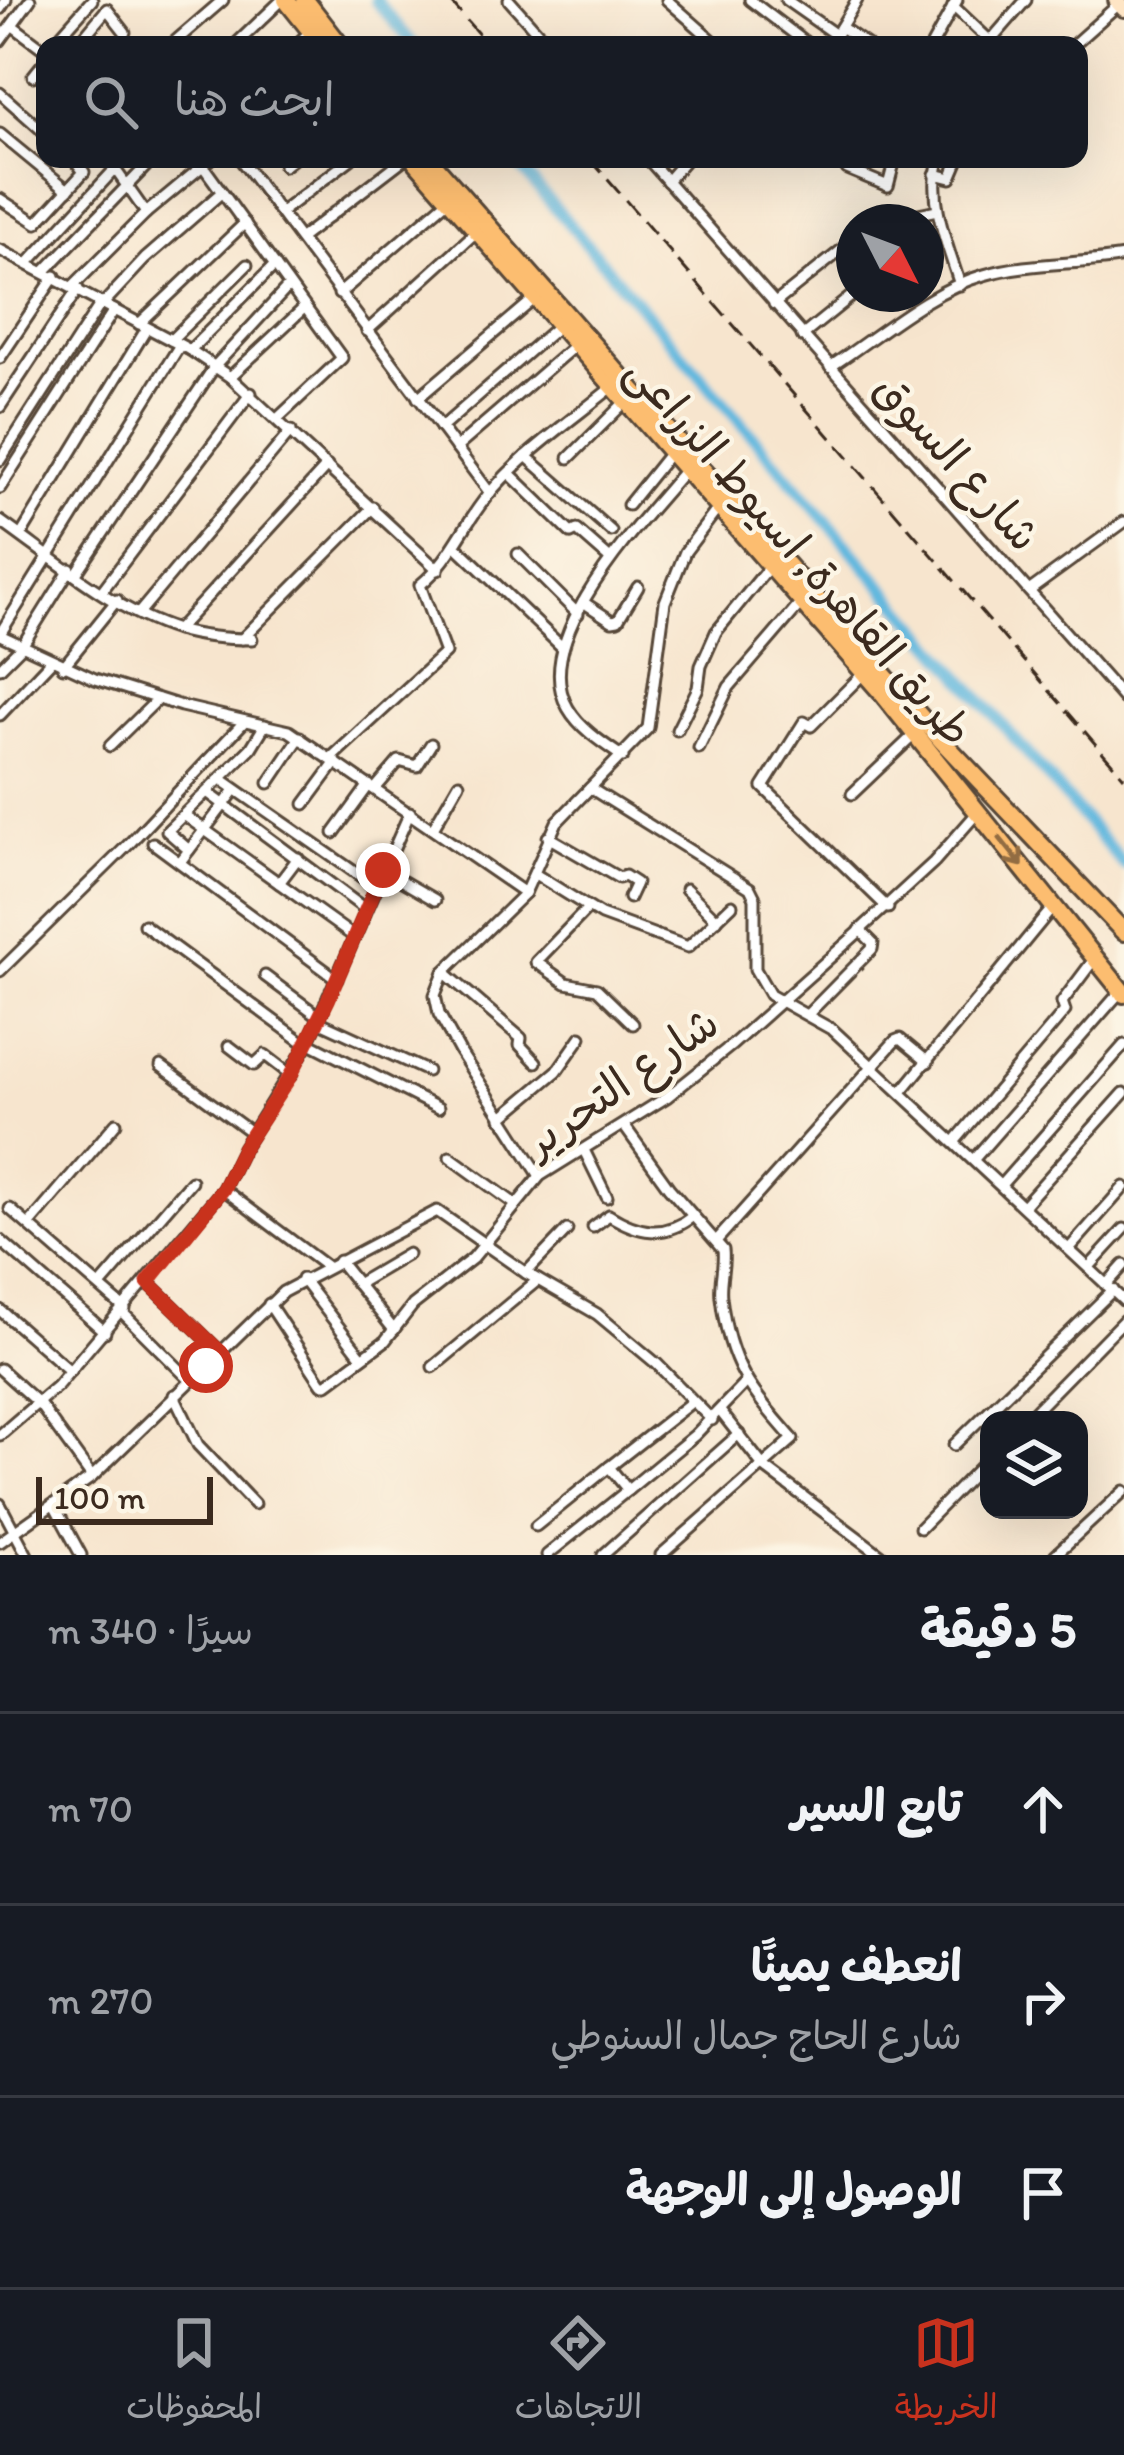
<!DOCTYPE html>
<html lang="ar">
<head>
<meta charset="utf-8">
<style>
  :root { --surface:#171b24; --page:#242831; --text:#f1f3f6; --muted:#9ea1a6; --line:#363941; --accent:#c8321e }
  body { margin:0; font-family:Itim,"Playpen Sans Arabic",sans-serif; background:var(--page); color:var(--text); direction:rtl }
  .controls { position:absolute; right:36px; bottom:36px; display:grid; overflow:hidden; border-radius:24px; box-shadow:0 12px 48px #0002 }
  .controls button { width:108px; height:108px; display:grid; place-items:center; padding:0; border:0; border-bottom:3px solid var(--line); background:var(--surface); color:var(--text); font:60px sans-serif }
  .compass { position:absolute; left:836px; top:204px; width:108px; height:108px; border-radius:50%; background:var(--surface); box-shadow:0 12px 48px #0002; rotate:132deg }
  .scale { position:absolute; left:36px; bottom:30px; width:177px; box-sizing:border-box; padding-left:12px; border:6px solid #3b2a1e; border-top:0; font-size:33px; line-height:42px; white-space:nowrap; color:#3b2a1e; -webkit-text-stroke:9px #fcf5e5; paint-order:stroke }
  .stop { position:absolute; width:36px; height:36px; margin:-27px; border:9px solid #c8321e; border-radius:50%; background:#fff }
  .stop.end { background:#c8321e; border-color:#fff; box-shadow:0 3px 12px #0008 }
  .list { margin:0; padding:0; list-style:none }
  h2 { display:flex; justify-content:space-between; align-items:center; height:156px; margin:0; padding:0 48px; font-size:51px }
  h2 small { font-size:39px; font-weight:400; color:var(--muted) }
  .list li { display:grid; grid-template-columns:78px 1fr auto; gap:36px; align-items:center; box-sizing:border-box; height:192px; padding:0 48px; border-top:3px solid var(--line) }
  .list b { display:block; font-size:45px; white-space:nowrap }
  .list p { margin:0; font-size:39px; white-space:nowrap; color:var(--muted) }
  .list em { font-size:39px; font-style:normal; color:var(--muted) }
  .icon { flex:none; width:66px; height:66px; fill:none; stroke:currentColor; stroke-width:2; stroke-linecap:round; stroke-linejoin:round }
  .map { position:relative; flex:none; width:1124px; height:1555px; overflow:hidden; direction:ltr }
  .search { position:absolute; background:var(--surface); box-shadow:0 12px 48px #0002; left:36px; right:36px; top:36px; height:132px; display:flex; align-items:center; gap:30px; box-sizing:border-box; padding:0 42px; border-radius:24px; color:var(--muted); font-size:45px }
  .sheet { height:732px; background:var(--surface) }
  nav { display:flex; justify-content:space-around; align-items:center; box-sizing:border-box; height:168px; border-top:3px solid var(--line); background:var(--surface); font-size:33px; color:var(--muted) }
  nav a { display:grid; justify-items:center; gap:6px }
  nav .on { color:var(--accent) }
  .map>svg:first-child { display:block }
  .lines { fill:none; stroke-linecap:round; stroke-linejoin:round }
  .canal { stroke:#62b8de; stroke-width:12 }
  .street-casing { stroke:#574638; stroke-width:15 }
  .secondary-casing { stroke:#574638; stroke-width:20 }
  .highway-casing { stroke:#574638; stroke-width:22 }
  .street { stroke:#fff; stroke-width:9 }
  .secondary { stroke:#fee5c5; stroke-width:14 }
  .highway { stroke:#fcbd6f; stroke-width:16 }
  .rail { stroke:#3b2a1e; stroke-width:3; stroke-dasharray:18 9; stroke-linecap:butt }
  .oneway { stroke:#926c42 }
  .route { stroke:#c8321e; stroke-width:15 }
  .labels { text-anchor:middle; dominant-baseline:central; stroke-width:9; stroke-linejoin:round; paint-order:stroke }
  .street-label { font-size:45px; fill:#3b2a1e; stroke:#fcf5e5 }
</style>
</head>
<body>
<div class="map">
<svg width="1124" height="1555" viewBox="0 0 1124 1555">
  <rect width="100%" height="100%" fill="#fcf5e5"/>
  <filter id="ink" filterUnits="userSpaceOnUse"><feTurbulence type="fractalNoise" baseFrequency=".00833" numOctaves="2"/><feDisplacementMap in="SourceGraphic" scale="24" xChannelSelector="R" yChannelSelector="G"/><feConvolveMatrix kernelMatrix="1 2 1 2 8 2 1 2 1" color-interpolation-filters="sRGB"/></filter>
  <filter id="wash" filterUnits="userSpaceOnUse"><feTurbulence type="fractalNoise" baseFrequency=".004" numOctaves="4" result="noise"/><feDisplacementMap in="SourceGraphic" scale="48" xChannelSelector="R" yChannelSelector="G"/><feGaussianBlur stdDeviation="2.7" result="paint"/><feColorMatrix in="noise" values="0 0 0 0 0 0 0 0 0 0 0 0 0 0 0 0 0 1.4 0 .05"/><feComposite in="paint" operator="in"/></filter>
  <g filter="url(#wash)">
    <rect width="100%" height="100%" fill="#f7e5ce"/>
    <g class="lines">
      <!-- canal -->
      <g class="canal">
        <path d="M375 0 414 45"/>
        <path d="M513 159 1124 865"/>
      </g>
    </g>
  </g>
  <g filter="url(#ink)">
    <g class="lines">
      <!-- street casing -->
      <g class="street-casing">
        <g id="street">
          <path d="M509 0 549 45"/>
          <path d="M667 0 718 45"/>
          <path d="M750 0 809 45"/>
          <path d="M786 0 836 35"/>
          <path d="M953 6 990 41"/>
          <path d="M0 9 6 0"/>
          <path d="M13 26 45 50"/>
          <path d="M841 27 867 45"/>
          <path d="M0 41 30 0"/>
          <path d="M52 45 92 0"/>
          <path d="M77 45 107 9 125 32"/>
          <path d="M171 45 223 0"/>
          <path d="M235 45 282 0"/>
          <path d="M296 45 311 31"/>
          <path d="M830 45 857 0"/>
          <path d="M932 45 957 0"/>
          <path d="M987 45 1026 0"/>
          <path d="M1073 45 1119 4"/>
          <path d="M33 76 45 61"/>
          <path d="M0 93 45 133"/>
          <path d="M0 134 68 190"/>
          <path d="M108 159 146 213"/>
          <path d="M198 159 342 358 278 418"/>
          <path d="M240 159 490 493"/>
          <path d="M648 159 1124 699"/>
          <path d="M939 159C928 202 947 243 960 285"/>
          <path d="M284 166 293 159"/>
          <path d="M847 169 888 186 895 159"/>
          <path d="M935 174 951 178 959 159"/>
          <path d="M667 181 686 159"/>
          <path d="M0 199 37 223 84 172 74 159"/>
          <path d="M281 212 351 159"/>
          <path d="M881 222 937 210"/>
          <path d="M301 238 404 159"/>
          <path d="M0 250 190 350 230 377 438 570"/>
          <path d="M29 262 115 169"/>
          <path d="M45 271 153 159"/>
          <path d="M73 286 146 213 211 159"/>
          <path d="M339 294 447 201"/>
          <path d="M103 304 145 259 222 192"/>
          <path d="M774 304 854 240"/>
          <path d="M139 324 245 223"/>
          <path d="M367 331 475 233"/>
          <path d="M802 336 854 294"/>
          <path d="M171 340 247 265"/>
          <path d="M190 350 275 265"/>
          <path d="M0 358 55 276"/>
          <path d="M830 367C878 336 928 291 984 275 1026 262 1079 265 1124 257"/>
          <path d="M230 377 305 307"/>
          <path d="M418 398 533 300"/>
          <path d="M0 407 78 289"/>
          <path d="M441 428 557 327"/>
          <path d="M456 448 574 346"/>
          <path d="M526 456 611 531"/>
          <path d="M569 458 624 403"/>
          <path d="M0 460 101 303"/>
          <path d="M509 473 571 533 577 530 610 559"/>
          <path d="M0 488 114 310"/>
          <path d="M628 505 669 454"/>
          <path d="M0 521C54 559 113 610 177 630 201 637 228 639 252 639"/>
          <path d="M21 535 147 328"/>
          <path d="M456 546 563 648"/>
          <path d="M518 554 578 614"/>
          <path d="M76 574 215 366 289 286"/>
          <path d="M102 591 251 393"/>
          <path d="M1029 591 1124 522"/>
          <path d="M583 602 612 621 618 620 638 587"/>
          <path d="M139 613 291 431"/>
          <path d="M177 630 327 466"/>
          <path d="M0 634 180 345"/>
          <path d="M0 635 95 679 181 706 289 731 525 893"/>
          <path d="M242 639 373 507"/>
          <path d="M63 667 117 600"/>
          <path d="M0 668 22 646 70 569"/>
          <path d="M864 673 811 726 804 722 763 787 888 908"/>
          <path d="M0 715 51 661"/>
          <path d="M677 730 698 688 701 666 716 632 769 567"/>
          <path d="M110 746 158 699"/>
          <path d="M699 748 729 687 801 603"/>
          <path d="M623 757C604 744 580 729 568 708 527 639 643 520 684 471"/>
          <path d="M331 758 445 653 420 585C451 560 463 525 488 495 523 453 569 422 611 388"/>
          <path d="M221 779 376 887"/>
          <path d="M269 783 300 737"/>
          <path d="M590 788 750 888 755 898V969L770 995 833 1030 1124 1301"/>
          <path d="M375 789 399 761 417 766 431 744"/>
          <path d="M207 792 365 909"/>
          <path d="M852 794 915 734"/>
          <path d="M305 804 336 762"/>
          <path d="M184 815 353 936"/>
          <path d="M433 828 459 783"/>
          <path d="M334 833 369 785"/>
          <path d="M548 837 619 878 625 876 636 883 629 898"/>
          <path d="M153 843 337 979"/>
          <path d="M189 850 167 831 251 748 265 725"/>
          <path d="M180 862 235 790"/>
          <path d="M383 870 435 900"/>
          <path d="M535 874 601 915 688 947 732 905"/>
          <path d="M279 883 298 858"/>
          <path d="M686 889 717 920"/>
          <path d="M588 908 536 962 566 983 597 989 633 1024"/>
          <path d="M144 925 307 1045"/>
          <path d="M0 971 129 844 243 723"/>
          <path d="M444 972 521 1038 520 1045 536 1062"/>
          <path d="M265 976 320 1017"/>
          <path d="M809 1013 872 949 873 943 860 930 934 862 978 812"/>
          <path d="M318 1021 427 1071"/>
          <path d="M308 1042 438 1108"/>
          <path d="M229 1046 254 1065 265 1055 291 1075"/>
          <path d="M161 1066 252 1133"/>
          <path d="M902 1091 1054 906"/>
          <path d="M501 1118 557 1071 581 1037"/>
          <path d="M625 1127 669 1188 723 1250C725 1266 719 1281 721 1297 729 1365 750 1390 793 1439L661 1555"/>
          <path d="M955 1141 1065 1011 1062 1002 1095 958"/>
          <path d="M584 1150 607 1197"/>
          <path d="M450 1157 515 1204"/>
          <path d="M974 1159 1121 991"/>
          <path d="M540 1176 460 1052 439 1014 435 995 444 972 525 893 557 822 648 728 665 602 685 552 719 507"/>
          <path d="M1001 1185 1124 1045"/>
          <path d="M223 1189 327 1267"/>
          <path d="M1023 1206 1124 1093"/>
          <path d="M10 1209 125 1309"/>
          <path d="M29 1225 116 1123"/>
          <path d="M593 1227 609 1215C638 1233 664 1239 693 1216"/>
          <path d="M0 1240 105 1332"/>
          <path d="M717 1240 895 1041 900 1039 928 1062"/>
          <path d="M1069 1249 1124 1187"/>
          <path d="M339 1261 394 1330"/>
          <path d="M1089 1267 1124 1229"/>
          <path d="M526 1273 567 1230"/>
          <path d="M302 1279 362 1357"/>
          <path d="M148 1282 220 1352"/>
          <path d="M357 1284 408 1254"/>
          <path d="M1106 1285 1124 1265"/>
          <path d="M100 1286 191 1181"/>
          <path d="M269 1304 322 1384H327L385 1341 413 1305 473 1258 540 1176 667 1097 732 1045 860 931"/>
          <path d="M0 1310 70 1371"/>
          <path d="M122 1312 190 1380"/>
          <path d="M433 1367 538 1280"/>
          <path d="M0 1369 40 1405 92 1477"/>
          <path d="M174 1395 198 1445 254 1504"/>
          <path d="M720 1411 764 1467 881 1555"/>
          <path d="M1026 1420 1124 1320"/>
          <path d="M0 1435 57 1386 223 1189 243 1148 307 1045 410 812"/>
          <path d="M954 1445 1113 1290"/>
          <path d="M628 1490 695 1435 745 1383"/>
          <path d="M0 1504 27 1555"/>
          <path d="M55 1507 81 1555"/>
          <path d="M536 1526 609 1467"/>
          <path d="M920 1528 989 1458"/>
          <path d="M0 1542 92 1477 283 1292 437 1211 526 1273 597 1314 657 1364 712 1420"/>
          <path d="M547 1555 628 1490 609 1467 693 1401"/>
          <path d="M603 1555 739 1434"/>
          <path d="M1055 1555 1124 1491"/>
        </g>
      </g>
      <!-- secondary casing -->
      <g class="secondary-casing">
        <path id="secondary" d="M1116 0 1124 9"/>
      </g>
      <!-- highway casing -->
      <g class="highway-casing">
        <g id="highway">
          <path d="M286 0 322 45"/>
          <path d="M305 0 340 45"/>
          <path d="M414 159 882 693 1124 994"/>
          <path d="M429 159 942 741 1124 932"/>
        </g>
      </g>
      <!-- street -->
      <use href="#street" class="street"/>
      <!-- secondary -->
      <use href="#secondary" class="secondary"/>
      <!-- highway -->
      <use href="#highway" class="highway"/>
      <!-- rail -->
      <g class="rail">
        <path d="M449 0 488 45"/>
        <path d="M590 159 1124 777"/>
      </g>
    </g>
    <!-- one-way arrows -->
    <defs><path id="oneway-shaft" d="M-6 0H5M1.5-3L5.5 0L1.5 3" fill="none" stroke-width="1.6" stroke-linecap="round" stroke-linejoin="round" transform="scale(3)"/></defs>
    <use class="oneway" href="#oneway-shaft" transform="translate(1011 852) rotate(51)"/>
  </g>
  <g class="lines" filter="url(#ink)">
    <!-- route -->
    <path class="route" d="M206 1366 220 1352 148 1282 223 1189 243 1148 291 1075 328 1000 383 870"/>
  </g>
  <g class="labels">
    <!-- street labels -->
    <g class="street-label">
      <text transform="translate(958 461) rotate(48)">شارع السوق</text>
      <text transform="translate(800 550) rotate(49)">طريق القاهرة, اسيوط الزراعى</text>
      <text transform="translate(621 1081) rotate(-35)">شارع التحرير</text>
    </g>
  </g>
</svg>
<div class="controls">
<button><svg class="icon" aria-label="layers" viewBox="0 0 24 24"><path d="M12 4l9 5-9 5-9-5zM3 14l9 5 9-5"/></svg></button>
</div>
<svg class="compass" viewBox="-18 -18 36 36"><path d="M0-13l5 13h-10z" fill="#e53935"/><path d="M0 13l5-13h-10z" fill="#9ea1a6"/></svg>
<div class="scale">100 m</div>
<div class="stop" style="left:206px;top:1366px"></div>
<div class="stop end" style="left:383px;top:870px"></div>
<div class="search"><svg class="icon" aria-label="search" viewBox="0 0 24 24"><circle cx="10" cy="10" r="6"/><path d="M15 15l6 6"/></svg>ابحث هنا</div>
</div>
<section class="sheet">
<h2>5 دقيقة<small>سيرًا · 340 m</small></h2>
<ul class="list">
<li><svg class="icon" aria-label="ahead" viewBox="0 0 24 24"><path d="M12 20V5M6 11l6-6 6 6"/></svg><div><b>تابع السير</b></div><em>70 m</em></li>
<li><svg class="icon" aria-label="right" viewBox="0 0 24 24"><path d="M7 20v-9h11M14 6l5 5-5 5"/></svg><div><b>انعطف يمينًا</b><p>شارع الحاج جمال السنوطي</p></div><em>270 m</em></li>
<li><svg class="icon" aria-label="arrive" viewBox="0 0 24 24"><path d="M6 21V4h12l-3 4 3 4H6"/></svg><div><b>الوصول إلى الوجهة</b></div></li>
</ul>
</section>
<nav>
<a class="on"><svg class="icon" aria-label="map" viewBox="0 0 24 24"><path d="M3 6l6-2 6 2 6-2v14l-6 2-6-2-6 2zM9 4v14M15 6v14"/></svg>الخريطة</a>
<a><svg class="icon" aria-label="directions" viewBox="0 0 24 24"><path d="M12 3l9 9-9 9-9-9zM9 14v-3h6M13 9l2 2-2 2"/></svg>الاتجاهات</a>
<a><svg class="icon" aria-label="saved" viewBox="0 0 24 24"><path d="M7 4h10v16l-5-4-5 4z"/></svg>المحفوظات</a>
</nav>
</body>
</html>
